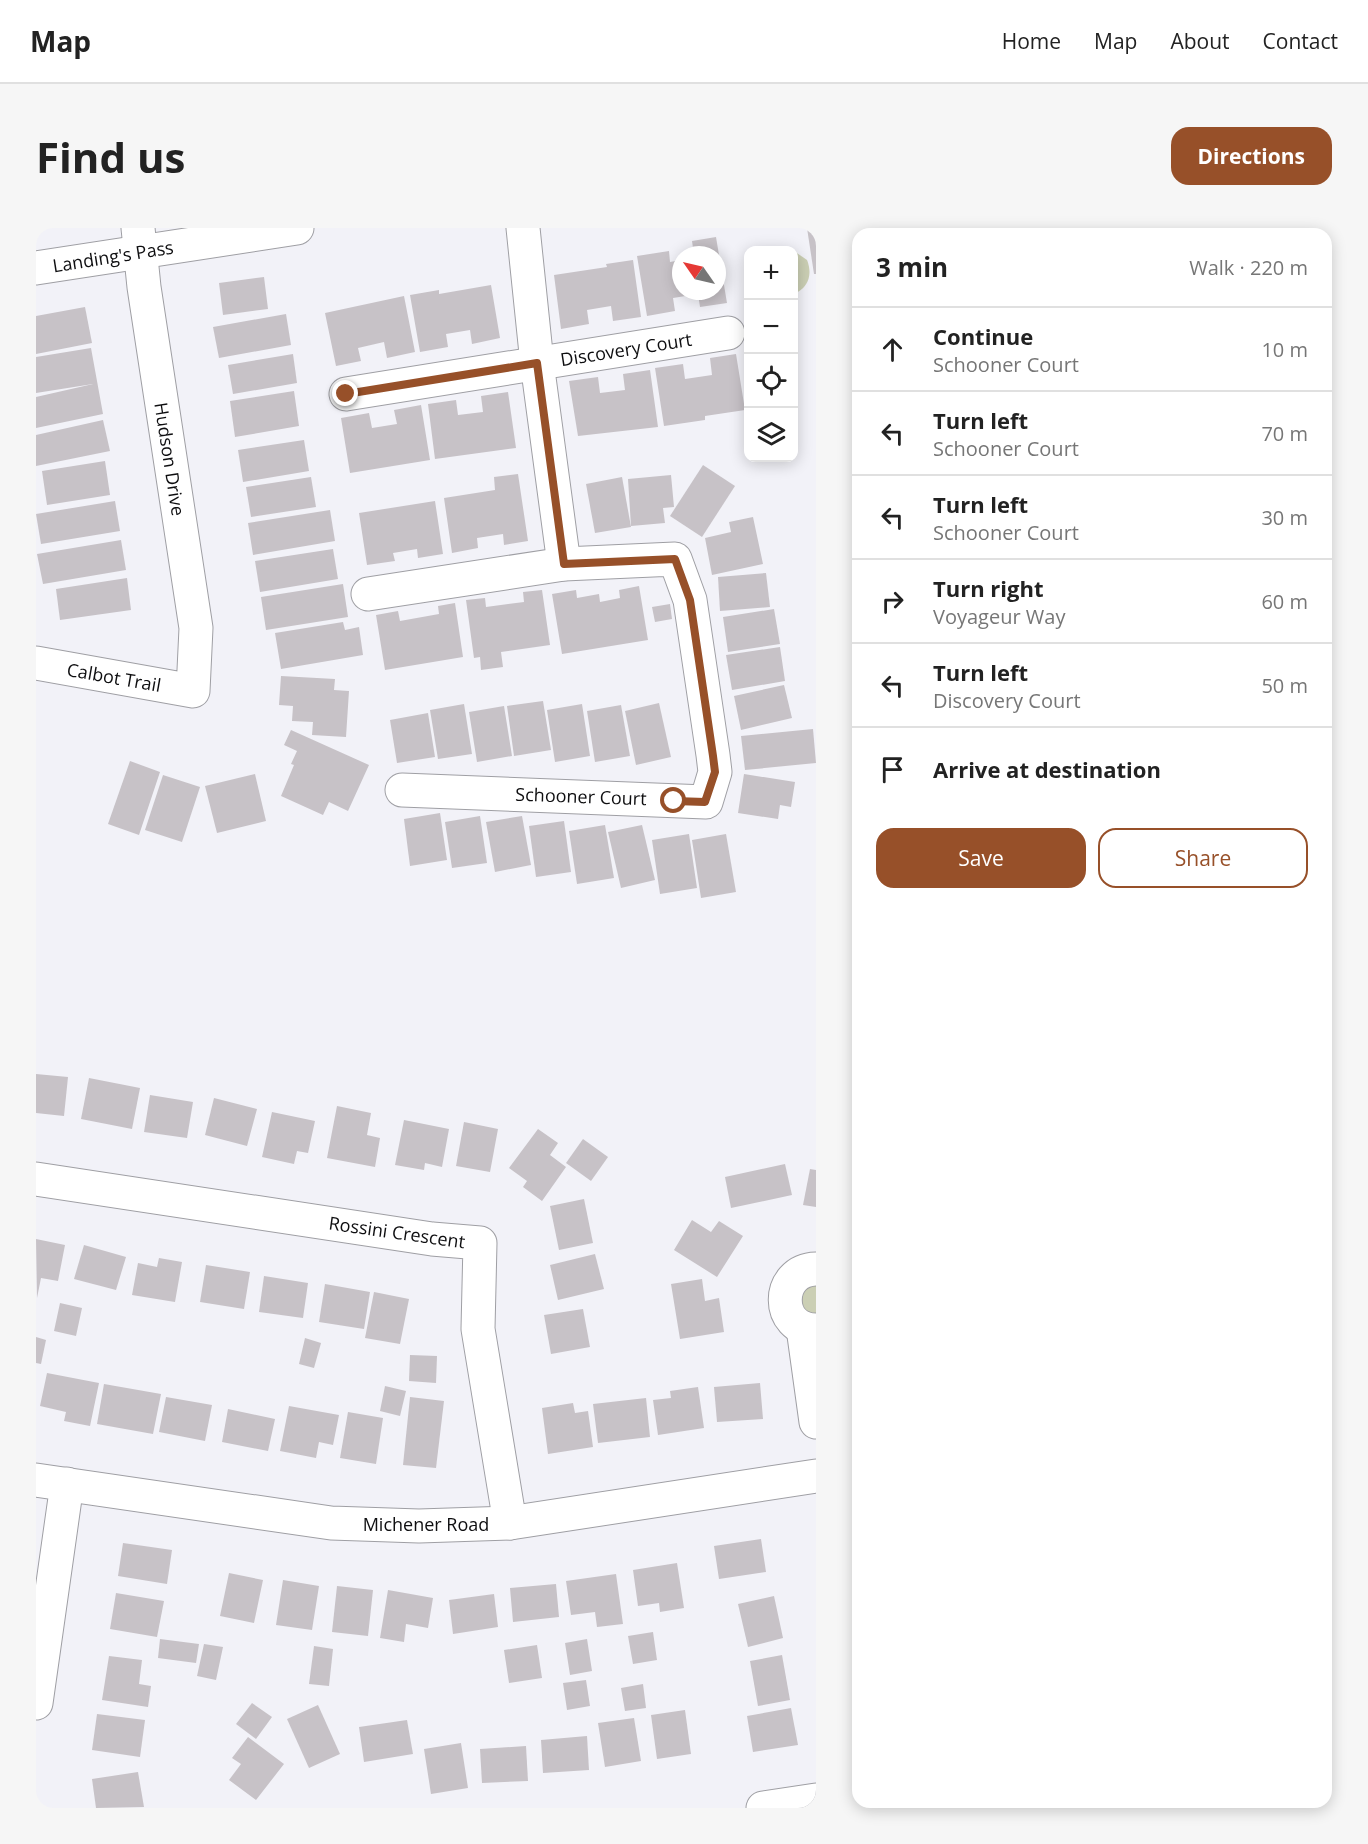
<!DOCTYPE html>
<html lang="en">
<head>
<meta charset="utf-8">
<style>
  :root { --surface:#fff; --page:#f6f6f6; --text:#222; --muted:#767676; --line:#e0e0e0; --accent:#975029 }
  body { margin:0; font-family:"Open Sans",sans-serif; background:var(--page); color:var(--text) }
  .controls { position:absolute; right:18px; top:18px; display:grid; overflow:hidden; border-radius:12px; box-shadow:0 3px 15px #0003 }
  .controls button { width:54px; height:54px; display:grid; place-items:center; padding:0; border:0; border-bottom:2px solid var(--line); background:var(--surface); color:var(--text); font:30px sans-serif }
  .compass { position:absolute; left:636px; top:18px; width:54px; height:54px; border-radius:50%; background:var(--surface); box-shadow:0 3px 15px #0003; rotate:304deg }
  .stop { position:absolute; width:18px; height:18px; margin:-14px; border:4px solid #975029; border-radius:50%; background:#fff }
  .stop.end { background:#975029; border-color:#fff; box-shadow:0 2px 6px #0008 }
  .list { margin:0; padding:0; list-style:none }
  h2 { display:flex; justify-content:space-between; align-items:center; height:78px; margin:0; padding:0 24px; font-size:26px }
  h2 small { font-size:20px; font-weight:400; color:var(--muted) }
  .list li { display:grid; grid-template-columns:39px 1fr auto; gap:18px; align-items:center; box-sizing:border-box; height:84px; padding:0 24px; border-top:2px solid var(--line) }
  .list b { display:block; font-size:22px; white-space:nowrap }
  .list p { margin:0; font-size:20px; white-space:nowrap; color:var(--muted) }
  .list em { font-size:20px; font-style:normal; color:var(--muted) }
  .actions { display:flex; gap:12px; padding:18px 24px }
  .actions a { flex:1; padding:14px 0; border:2px solid var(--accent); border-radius:18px; text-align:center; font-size:21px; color:var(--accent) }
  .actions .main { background:var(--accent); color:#fff }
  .icon { flex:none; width:33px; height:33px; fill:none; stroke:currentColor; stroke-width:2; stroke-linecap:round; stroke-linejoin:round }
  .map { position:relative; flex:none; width:780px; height:1580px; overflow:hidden; border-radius:18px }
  header { display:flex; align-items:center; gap:36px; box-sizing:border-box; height:84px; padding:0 30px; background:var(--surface); border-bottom:2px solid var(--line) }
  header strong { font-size:28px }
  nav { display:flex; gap:33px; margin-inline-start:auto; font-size:21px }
  .intro { display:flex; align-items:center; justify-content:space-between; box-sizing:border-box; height:144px; padding:0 36px }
  h1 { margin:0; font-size:42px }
  .button { padding:15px 27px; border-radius:18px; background:var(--accent); color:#fff; font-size:21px; font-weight:700 }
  main { display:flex; gap:36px; padding:0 36px }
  aside { flex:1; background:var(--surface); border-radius:18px; box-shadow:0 3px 15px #0003 }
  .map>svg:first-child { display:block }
  .green { fill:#cbcfb4 }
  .building { fill:#c7c2c7 }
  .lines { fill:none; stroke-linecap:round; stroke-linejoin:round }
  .minor-casing { stroke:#9f9fa4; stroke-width:35 }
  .minor { stroke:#fff; stroke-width:33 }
  .route { stroke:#975029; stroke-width:8 }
  .labels { text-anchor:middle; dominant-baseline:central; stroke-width:4.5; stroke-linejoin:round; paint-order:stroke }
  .street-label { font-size:18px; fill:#0e0e10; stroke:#fff }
</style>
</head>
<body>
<header>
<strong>Map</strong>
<nav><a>Home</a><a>Map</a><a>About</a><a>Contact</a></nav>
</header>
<div class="intro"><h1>Find us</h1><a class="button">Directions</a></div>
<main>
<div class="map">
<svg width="780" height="1580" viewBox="0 0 780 1580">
  <rect width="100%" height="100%" fill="#f2f2f8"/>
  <!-- green -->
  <g class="green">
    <path d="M758 23 771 32C777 47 772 60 758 66Z"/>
    <path d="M780 1055V1088L768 1084 763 1063Z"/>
  </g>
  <!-- building -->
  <g class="building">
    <path d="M771 0H780V46H778Z"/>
    <path d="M680 9 691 75 664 79 662 66 637 70 639 83 611 88 601 28 633 23 634 34 645 32V63H681V27H658L656 13Z"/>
    <path d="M597 32 605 89 577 93 575 78 551 82 553 96 525 101 518 47 571 39 570 36Z"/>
    <path d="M228 49 232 81 187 87 183 55Z"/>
    <path d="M455 57 464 110 436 116 434 102 410 106 412 119 384 124 374 67 403 62V66Z"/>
    <path d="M368 68 379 124 351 130 348 114 322 120 325 133 300 138 289 85Z"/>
    <path d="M49 79 56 115 0 126V88Z"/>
    <path d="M250 86 255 117 183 130 177 99Z"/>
    <path d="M55 120 67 186 0 200V169L57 156 0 165V129Z"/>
    <path d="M257 126 261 155 197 166 192 137Z"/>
    <path d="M700 126 709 182 669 188V192L628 198 619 140 647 136 649 151 676 147 674 130Z"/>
    <path d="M614 142 622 199 542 208 533 153 562 149 564 165 589 162 587 146Z"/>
    <path d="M258 163 263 198 199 209 194 173Z"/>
    <path d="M472 164 480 220 399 231 392 176 420 172 422 187 447 184 445 168Z"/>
    <path d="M385 177 394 232 314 245 305 190 333 185 336 200 361 196 358 182Z"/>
    <path d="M67 192 74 223 0 238V207Z"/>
    <path d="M268 212 273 243 207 254 202 222Z"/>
    <path d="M69 233 74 267 11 277 6 243Z"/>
    <path d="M667 237 699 258 666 309 634 288Z"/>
    <path d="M482 246 492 313 468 317 467 306 441 310 442 320 416 325 408 270 459 262 458 249Z"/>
    <path d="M635 247 638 279 627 280 629 295 595 298 592 251Z"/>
    <path d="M275 249 280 279 215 289 210 259Z"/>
    <path d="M586 249 595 299 559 305 550 256Z"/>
    <path d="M79 273 84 303 5 316 0 286Z"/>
    <path d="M399 273 407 326 382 330 381 321 357 325 359 333 331 337 323 285Z"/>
    <path d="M294 282 299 313 217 327 212 295Z"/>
    <path d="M717 289 727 336 676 347 669 310 695 304 693 294Z"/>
    <path d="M85 312 90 342 7 356 1 326Z"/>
    <path d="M297 321 302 351 224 364 219 333Z"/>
    <path d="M730 345 734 379 684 383 682 349Z"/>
    <path d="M91 350 95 382 24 392 20 361Z"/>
    <path d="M307 356 312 389 230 402 225 369Z"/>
    <path d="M603 358 612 412 526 426 516 366 540 362 541 370 563 366 564 374 584 370 583 362Z"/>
    <path d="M506 362 514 417 465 424 467 439 445 442 444 429 438 430 430 372 449 370 450 379 488 374 487 364Z"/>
    <path d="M419 375 427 429 349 442 340 387 362 383 364 393 403 386 402 378Z"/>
    <path d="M634 376 636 391 619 394 616 379Z"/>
    <path d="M738 381 744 416 692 424 687 389Z"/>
    <path d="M307 394 309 402 323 399 327 427 245 441 239 405Z"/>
    <path d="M744 419 749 453 696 462 690 427Z"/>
    <path d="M245 448 299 451 298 462 313 463 310 509 276 507 277 494 256 493 257 478 243 477Z"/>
    <path d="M748 457 756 490 705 502 698 468Z"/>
    <path d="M507 473 515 522 478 528 471 478Z"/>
    <path d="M623 475 635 529 600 537 589 483Z"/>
    <path d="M428 476 436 526 402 531 394 482Z"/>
    <path d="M546 476 554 528 519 534 511 482Z"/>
    <path d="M585 477 594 528 559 534 551 483Z"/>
    <path d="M468 478 476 528 441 534 433 484Z"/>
    <path d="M392 485 399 529 361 535 354 492Z"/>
    <path d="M777 501 780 535 709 542 705 508Z"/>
    <path d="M255 502 333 537 312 583 293 574 287 587 245 568 258 537 255 536 261 523 248 517Z"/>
    <path d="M94 533 124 544 103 607 72 596Z"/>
    <path d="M219 546 230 593 181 605 169 558Z"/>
    <path d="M708 546 759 554 755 579 744 577 742 591 702 585Z"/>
    <path d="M127 547 164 559 146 614 109 602Z"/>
    <path d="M404 585 411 632 374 638 368 591Z"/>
    <path d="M444 588 451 635 416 640 409 594Z"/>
    <path d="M486 588 495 637 459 644 450 594Z"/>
    <path d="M528 593 535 644 500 649 493 598Z"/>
    <path d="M569 597 578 650 541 656 533 603Z"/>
    <path d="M606 597 619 652 585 660 572 604Z"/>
    <path d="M653 606 661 660 624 666 616 612Z"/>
    <path d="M690 606 700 664 665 670 656 612Z"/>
    <path d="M0 846 32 849 28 888 0 885Z"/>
    <path d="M53 850 104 860 96 901 45 891Z"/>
    <path d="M114 867 157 874 151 910 108 904Z"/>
    <path d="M178 870 221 881 211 918 169 907Z"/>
    <path d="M301 878 335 885 331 907 344 910 339 939 291 930Z"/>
    <path d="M236 884 279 893 272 925 261 923 258 936 226 929Z"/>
    <path d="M368 892 413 901 406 939 389 935 388 942 359 937Z"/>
    <path d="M428 894 462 901 454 944 420 938Z"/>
    <path d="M502 901 522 915 514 927 530 939 506 973 487 959 491 953 473 940Z"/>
    <path d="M547 911 572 929 555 953 530 935Z"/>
    <path d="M749 936 756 967 695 980 689 949Z"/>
    <path d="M774 941 780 942V979L767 977Z"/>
    <path d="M548 971 557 1015 523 1022 514 978Z"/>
    <path d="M656 992 675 1004 683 993 707 1008 681 1049 638 1022Z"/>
    <path d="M0 1011 29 1017 22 1053 5 1050 1 1070Z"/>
    <path d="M48 1017 90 1029 80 1062 38 1051Z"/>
    <path d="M559 1026 568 1061 522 1072 514 1037Z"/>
    <path d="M123 1030 146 1034 139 1074 96 1067 102 1035 121 1039Z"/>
    <path d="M170 1037 214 1044 208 1081 164 1074Z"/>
    <path d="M228 1048 272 1055 267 1090 223 1084Z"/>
    <path d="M666 1051 669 1073 683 1070 688 1104 644 1111 635 1056Z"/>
    <path d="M289 1056 334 1064 328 1101 283 1094Z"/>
    <path d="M338 1064 373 1071 364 1116 329 1110Z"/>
    <path d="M24 1075 46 1080 40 1108 18 1103Z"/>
    <path d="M547 1081 554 1119 515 1126 508 1087Z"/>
    <path d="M0 1109 10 1112 5 1136 0 1135Z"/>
    <path d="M269 1110 285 1115 278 1140 263 1136Z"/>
    <path d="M374 1127 401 1128 400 1155 373 1153Z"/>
    <path d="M11 1145 63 1155 54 1198 28 1193 30 1184 4 1178Z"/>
    <path d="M724 1155 727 1191 681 1194 678 1159Z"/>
    <path d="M68 1156 125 1166 117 1206 61 1196Z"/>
    <path d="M349 1158 370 1163 364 1188 344 1183Z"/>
    <path d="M662 1159 668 1200 622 1207 617 1172 635 1170 634 1163Z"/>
    <path d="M130 1169 176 1177 169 1213 123 1204Z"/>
    <path d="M374 1169 408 1173 400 1240 367 1237Z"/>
    <path d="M610 1170 614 1209 562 1215 557 1176Z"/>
    <path d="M537 1175 539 1185 552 1183 557 1219 512 1226 506 1180Z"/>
    <path d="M253 1178 303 1187 297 1217 283 1214 280 1230 244 1223Z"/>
    <path d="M192 1181 239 1191 232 1223 186 1214Z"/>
    <path d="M312 1184 347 1190 340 1236 304 1230Z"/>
    <path d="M725 1311 730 1344 683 1351 678 1318Z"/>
    <path d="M87 1315 136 1322 131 1356 82 1348Z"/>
    <path d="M641 1335 648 1380 624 1384 623 1375 602 1378 597 1342Z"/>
    <path d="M193 1345 227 1352 218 1395 184 1388Z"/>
    <path d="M580 1346 587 1396 561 1399 559 1384 535 1387 530 1353Z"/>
    <path d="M247 1352 283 1358 276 1402 240 1397Z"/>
    <path d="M520 1356 523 1389 477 1394 474 1360Z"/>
    <path d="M301 1358 337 1362 332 1408 296 1404Z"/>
    <path d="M352 1362 397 1370 392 1400 370 1396 368 1414 344 1410Z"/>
    <path d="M80 1365 128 1373 121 1409 74 1401Z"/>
    <path d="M458 1366 462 1399 417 1406 413 1372Z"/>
    <path d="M738 1368 747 1410 712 1419 702 1376Z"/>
    <path d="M617 1404 621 1432 597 1436 592 1408Z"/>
    <path d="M124 1411 163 1416 160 1435 122 1430Z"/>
    <path d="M551 1411 556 1443 534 1447 529 1415Z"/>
    <path d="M168 1416 187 1419 180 1452 161 1448Z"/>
    <path d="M501 1417 506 1450 473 1455 468 1422Z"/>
    <path d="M278 1418 297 1421 293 1458 273 1456Z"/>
    <path d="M746 1427 754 1472 722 1478 714 1433Z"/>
    <path d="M73 1428 106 1432 103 1456 115 1458 112 1479 66 1472Z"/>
    <path d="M550 1452 554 1478 531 1482 527 1455Z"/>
    <path d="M607 1456 610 1480 589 1483 585 1460Z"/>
    <path d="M216 1475 236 1489 220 1511 200 1496Z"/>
    <path d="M282 1477 304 1526 273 1540 251 1491Z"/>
    <path d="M755 1480 762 1517 717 1524 711 1488Z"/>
    <path d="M649 1482 655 1526 621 1531 615 1487Z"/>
    <path d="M61 1486 109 1492 104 1529 56 1522Z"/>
    <path d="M598 1490 605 1533 569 1539 562 1495Z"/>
    <path d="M371 1492 377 1526 328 1534 323 1499Z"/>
    <path d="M551 1508 553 1542 507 1545 505 1512Z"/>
    <path d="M212 1509 248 1536 220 1572 193 1552 205 1536 196 1530Z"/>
    <path d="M425 1515 432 1560 395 1566 388 1521Z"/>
    <path d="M490 1518 492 1553 446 1555 444 1521Z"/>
    <path d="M102 1544 108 1579 60 1580 56 1551Z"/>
  </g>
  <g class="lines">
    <!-- minor casing -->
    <g class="minor-casing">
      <g id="minor">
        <path d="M487 0 501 135 528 336"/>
        <path d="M0 40 261 0"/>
        <path d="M310 166 692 105"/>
        <path d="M332 366 528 336 639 331 654 372 677 527 679 544 670 574 366 562"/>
        <path d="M0 435 157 463 160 400 108 59 102 0"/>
        <path d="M0 951 396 1011 444 1015 442 1101 474 1295"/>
        <path d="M780 1041C739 1042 739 1102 780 1102"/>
        <path d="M767 1100 780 1194"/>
        <path d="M0 1252 295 1295 383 1298 474 1295 780 1248"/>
        <path d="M0 1475 31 1256"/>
        <path d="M727 1580 780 1572"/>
      </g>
    </g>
    <!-- minor -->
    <use href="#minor" class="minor"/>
  </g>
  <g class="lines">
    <!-- route -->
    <path class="route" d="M310 166 501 135 528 336 639 331 654 372 677 528 679 544 669 574 638 573"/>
  </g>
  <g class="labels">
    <!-- street labels -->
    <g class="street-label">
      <text transform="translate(77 28) rotate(-9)">Landing's Pass</text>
      <text transform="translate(590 121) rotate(-9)">Discovery Court</text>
      <text transform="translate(134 231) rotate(81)">Hudson Drive</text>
      <text transform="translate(78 449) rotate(10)">Calbot Trail</text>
      <text transform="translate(545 568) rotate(2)">Schooner Court</text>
      <text transform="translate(361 1004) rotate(8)">Rossini Crescent</text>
      <text x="390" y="1296">Michener Road</text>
    </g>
  </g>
</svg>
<div class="controls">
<button>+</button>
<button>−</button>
<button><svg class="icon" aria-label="locate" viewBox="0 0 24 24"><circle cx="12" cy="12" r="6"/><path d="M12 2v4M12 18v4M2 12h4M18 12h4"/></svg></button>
<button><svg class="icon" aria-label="layers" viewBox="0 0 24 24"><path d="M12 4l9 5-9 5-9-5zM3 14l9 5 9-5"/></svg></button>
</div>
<svg class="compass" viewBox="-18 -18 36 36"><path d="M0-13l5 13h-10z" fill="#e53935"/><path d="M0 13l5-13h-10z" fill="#767676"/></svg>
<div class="stop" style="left:638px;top:573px"></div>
<div class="stop end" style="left:310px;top:166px"></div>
</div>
<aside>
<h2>3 min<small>Walk · 220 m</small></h2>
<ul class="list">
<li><svg class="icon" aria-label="ahead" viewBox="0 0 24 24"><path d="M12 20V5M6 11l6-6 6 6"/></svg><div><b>Continue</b><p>Schooner Court</p></div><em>10 m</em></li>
<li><svg class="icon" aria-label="left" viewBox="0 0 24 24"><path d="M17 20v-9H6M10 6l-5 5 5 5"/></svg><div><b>Turn left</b><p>Schooner Court</p></div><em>70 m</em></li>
<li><svg class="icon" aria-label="left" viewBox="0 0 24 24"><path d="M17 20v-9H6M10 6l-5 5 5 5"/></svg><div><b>Turn left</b><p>Schooner Court</p></div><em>30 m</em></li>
<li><svg class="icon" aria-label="right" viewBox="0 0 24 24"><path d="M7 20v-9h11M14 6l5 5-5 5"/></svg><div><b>Turn right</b><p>Voyageur Way</p></div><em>60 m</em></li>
<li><svg class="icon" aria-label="left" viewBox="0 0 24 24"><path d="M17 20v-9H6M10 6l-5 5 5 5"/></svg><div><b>Turn left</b><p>Discovery Court</p></div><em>50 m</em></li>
<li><svg class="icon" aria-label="arrive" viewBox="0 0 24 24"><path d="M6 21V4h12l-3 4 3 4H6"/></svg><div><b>Arrive at destination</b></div></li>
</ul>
<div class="actions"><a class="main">Save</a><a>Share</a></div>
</aside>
</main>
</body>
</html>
